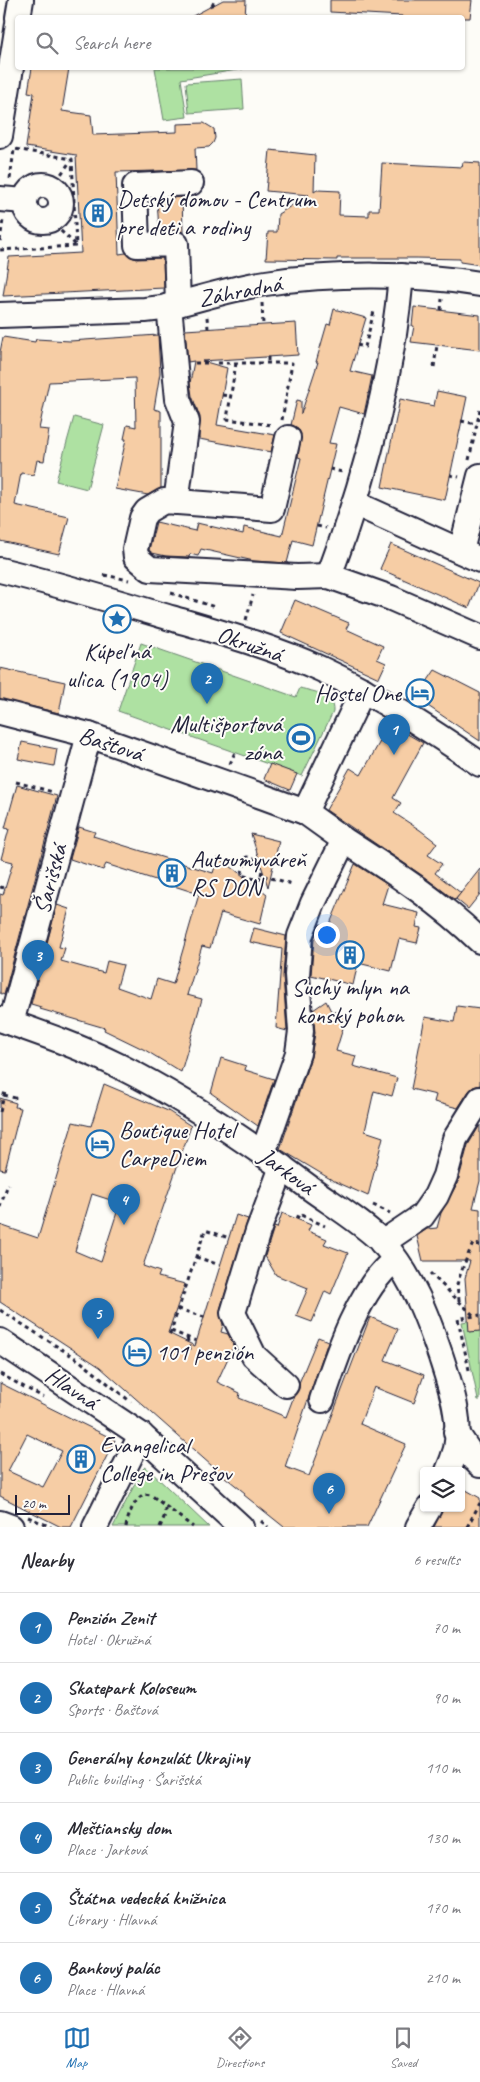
<!DOCTYPE html>
<html lang="en">
<head>
<meta charset="utf-8">
<style>
  :root { --surface:#fff; --page:#f7f7f7; --text:#2b2b33; --muted:#7c7c81; --line:#e1e1e2; --accent:#1f6fb2 }
  body { margin:0; font-family:Caveat,sans-serif; background:var(--page); color:var(--text) }
  .controls { position:absolute; right:15px; bottom:15px; display:grid; overflow:hidden; border-radius:5px; box-shadow:0 1px 4px #0004 }
  .controls button { width:45px; height:45px; display:grid; place-items:center; padding:0; border:0; border-bottom:1px solid var(--line); background:var(--surface); color:var(--text); font:25px sans-serif }
  .scale { position:absolute; left:15px; bottom:12px; width:55px; box-sizing:border-box; padding-left:5px; border:2px solid #22223b; border-top:0; font-size:14px; line-height:18px; white-space:nowrap; color:#22223b; -webkit-text-stroke:4px #fdfcf7; paint-order:stroke }
  .you { position:absolute; left:326px; top:934px; width:18px; height:18px; margin:-12px; border:4px solid #fff; border-radius:50%; background:#1a73e8; box-shadow:0 0 0 8px #1a73e833 }
  .badge { display:grid; place-items:center; width:32px; height:32px; border-radius:50%; background:var(--accent); color:#fff; font-size:16px; font-weight:700 }
  .pin { position:absolute; translate:-50% -41px; filter:drop-shadow(0 1px 2px #0008) }
  .pin::after { content:''; position:absolute; top:26px; width:18px; height:15px; background:inherit; clip-path:polygon(0 0,100% 0,50% 100%) }
  .list { margin:0; padding:0; list-style:none }
  h2 { display:flex; justify-content:space-between; align-items:center; height:65px; margin:0; padding:0 20px; font-size:21px }
  h2 small { font-size:16px; font-weight:400; color:var(--muted) }
  .list li { display:grid; grid-template-columns:32px 1fr auto; gap:15px; align-items:center; box-sizing:border-box; height:70px; padding:0 20px; border-top:1px solid var(--line) }
  .list b { display:block; font-size:19px; white-space:nowrap }
  .list p { margin:0; font-size:16px; white-space:nowrap; color:var(--muted) }
  .list em { font-size:16px; font-style:normal; color:var(--muted) }
  .icon { flex:none; width:28px; height:28px; fill:none; stroke:currentColor; stroke-width:2; stroke-linecap:round; stroke-linejoin:round }
  .map { position:relative; flex:none; width:480px; height:1527px; overflow:hidden }
  .search { position:absolute; background:var(--surface); box-shadow:0 1px 4px #0004; left:15px; right:15px; top:15px; height:55px; display:flex; align-items:center; gap:12px; box-sizing:border-box; padding:0 18px; border-radius:5px; color:var(--muted); font-size:19px }
  .sheet { height:485px; background:var(--surface) }
  nav { display:flex; justify-content:space-around; align-items:center; box-sizing:border-box; height:70px; border-top:1px solid var(--line); background:var(--surface); font-size:14px; color:var(--muted) }
  nav a { display:grid; justify-items:center; gap:2px }
  nav .on { color:var(--accent) }
  .map>svg:first-child { display:block }
  .green { fill:#aee1a2; stroke:#68826e }
  .building { fill:#f6cda5; stroke:#22223b; fill-rule:evenodd }
  .lines { fill:none; stroke-linecap:round; stroke-linejoin:round }
  .minor-casing { stroke:#22223b; stroke-width:28 }
  .path { stroke:#22223b; stroke-width:3; stroke-dasharray:4 4; stroke-linecap:butt }
  .minor { stroke:#fdfcf7; stroke-width:24 }
  .labels { text-anchor:middle; dominant-baseline:central; stroke-width:4; stroke-linejoin:round; paint-order:stroke }
  .poi-label { font-size:24px; fill:#22223b; stroke:#fdfcf7; text-anchor:start }
  .street-label { font-size:24px; fill:#22223b; stroke:#fdfcf7 }
</style>
</head>
<body>
<div class="map">
<svg width="480" height="1527" viewBox="0 0 480 1527">
  <rect width="100%" height="100%" fill="#fdfcf7"/>
  <filter id="ink" filterUnits="userSpaceOnUse"><feTurbulence type="fractalNoise" baseFrequency=".02" numOctaves="2"/><feDisplacementMap in="SourceGraphic" scale="10" xChannelSelector="R" yChannelSelector="G"/><feConvolveMatrix kernelMatrix="1 2 1 2 8 2 1 2 1" color-interpolation-filters="sRGB"/></filter>
  <g filter="url(#ink)">
    <!-- green -->
    <g class="green">
      <path d="M155 68H243V69L181 79 187 117 164 120Z"/>
      <path d="M242 79 244 109 189 113 186 83Z"/>
      <path d="M74 417 104 425 87 489 56 481Z"/>
      <path d="M141 643 296 697 300 688C314 692 334 693 333 712L302 776 118 711Z"/>
      <path d="M480 1319V1400H478L462 1322Z"/>
      <path d="M145 1467 148 1469 209 1527H113L142 1470Z"/>
    </g>
    <!-- building -->
    <g class="building">
      <path d="M223 0H246L245 18H189Z"/>
      <path d="M330 0H472L470 18H402V16L330 12Z"/>
      <path d="M32 68H69L62 111 91 115 93 135 177 132V124L204 123 214 129 215 138 213 143 209 147 195 148 196 170 116 172 119 254 126 253 131 257 137 259 163 258 164 288 3 296 9 257 81 253 76 155 26 147 34 93 28 92Z"/>
      <path d="M270 150 315 155 314 192 317 190 340 191 339 215 369 216V210H379L382 163 462 167 463 162 480 163V265L460 262V259L416 258H337V260L266 259 268 232H277L278 214 309 195 266 191Z"/>
      <path d="M182 197 183 232 176 230 159 231 157 199Z"/>
      <path d="M414 307 480 315V350L411 342 414 326H412Z"/>
      <path d="M334 309 366 318 350 371 372 376 364 414 339 407 329 443 336 444 312 545 293 540 287 563 254 561 201 549 198 556 190 554 189 557 166 556 152 553 149 550 156 522 195 531 197 523 243 534 244 527 282 536 301 458 298 457 301 434 298 428 291 425 297 400 301 401V414L318 362H316L327 324 330 325Z"/>
      <path d="M296 323 298 355 202 361 227 368 217 425 275 435 271 452 199 439 200 417 192 396 190 383 194 361 188 362 185 330Z"/>
      <path d="M158 335 160 373 154 409 161 411V488L148 495 115 489 126 439H124L127 425 136 427 135 378 49 382 39 429 49 430 44 461 37 460 34 475 21 473 15 505 69 517 59 554 0 541V352L3 337 35 342 36 339 70 341Z"/>
      <path d="M437 391 467 397 445 500 382 487 400 399 434 406Z"/>
      <path d="M391 544 479 583 469 608 380 569Z"/>
      <path d="M295 600 349 623 346 629 383 646 377 659 386 663 379 678 281 633Z"/>
      <path d="M0 668 65 682 59 713 0 699Z"/>
      <path d="M435 670 480 693V741L416 698Z"/>
      <path d="M390 724 423 743 393 798 401 803 394 813 420 830 437 843 428 855 442 864 435 873 461 893 455 900 423 876 326 810 350 768 361 775Z"/>
      <path d="M22 742 57 749 54 766 18 759Z"/>
      <path d="M270 764 297 774 290 790 264 779Z"/>
      <path d="M17 785 57 796 4 995 0 993V894L3 895 13 862 1 859 9 829 5 828Z"/>
      <path d="M79 827 95 832 93 836 213 873 218 857 267 894 260 924 221 913 210 948 202 946 187 995 202 999 181 1072 145 1050 104 1030 105 1028 40 1009 41 1007 31 1004 57 905 69 909 59 947 65 948 61 961 104 973 107 961 123 965 117 987 151 999 157 979 173 984 199 894 106 864 103 870 70 859Z"/>
      <path d="M251 834 279 841 268 887Z"/>
      <path d="M355 864 388 885 382 904 419 913 416 927 421 928 417 943 399 939 391 971 358 963 353 985 311 975 314 939 320 924 329 926Z"/>
      <path d="M480 869V894L468 909 456 899Z"/>
      <path d="M254 928 286 936 283 976 287 1031 276 1028 282 949 250 942Z"/>
      <path d="M326 1001 331 1011 347 1015 336 1051 356 1056 353 1066 397 1078 392 1096 374 1091 365 1131 383 1137 368 1196 332 1180 280 1149 311 1057 315 1033 313 1010Z"/>
      <path d="M457 1006 480 1009V1085L473 1087 469 1091 458 1108 434 1102 436 1095 411 1089 425 1017 454 1022Z"/>
      <path d="M221 1058 246 1066 245 1070 274 1079 258 1126 211 1093Z"/>
      <path d="M104 1084 168 1111 191 1126 143 1266 160 1272 158 1277 185 1284 168 1333 195 1346 236 1215 248 1219 220 1310 223 1325 221 1332 228 1334 234 1345 217 1382 240 1393 239 1398 286 1417 294 1396 299 1388V1383L318 1337 328 1341 285 1467 309 1476 370 1317 398 1329 385 1360 424 1375 414 1403 374 1387 360 1424 406 1444 367 1527H284L244 1495 245 1493 225 1477 217 1474 212 1466 100 1367 0 1302V1225L38 1238 73 1122 91 1126ZM92 1194 120 1203 101 1262 75 1251Z"/>
      <path d="M0 1098 16 1103 15 1107 21 1108 5 1170 0 1169Z"/>
      <path d="M480 1125V1181L473 1208 480 1209V1331L469 1332 465 1278 470 1261H423L417 1236 427 1229 437 1228 441 1213 458 1182 468 1145Z"/>
      <path d="M282 1213 311 1225 308 1231 327 1239 324 1244 348 1253 331 1294 325 1291 312 1322 296 1316 308 1288 276 1275 265 1256 274 1227 277 1228Z"/>
      <path d="M0 1383 115 1440 71 1527H61L0 1496ZM27 1434 62 1451 43 1487 8 1471Z"/>
      <path d="M461 1487 480 1498V1527H434L443 1508H461Z"/>
    </g>
    <g class="lines">
      <!-- minor casing -->
      <g class="minor-casing">
        <g id="minor">
          <path d="M18 18 21 0"/>
          <path d="M0 136 18 24"/>
          <circle cx="43" cy="203" r="18"/>
          <path d="M0 199 25 201"/>
          <path d="M178 304 176 244 137 245 135 186 191 183"/>
          <path d="M169 306 178 399 187 422 176 502"/>
          <path d="M0 315 145 310 162 308C197 300 231 288 266 283 332 273 415 273 480 284"/>
          <path d="M288 438 272 509 164 501 147 511 142 518 135 549 136 557 150 569 297 577 329 576 391 598 480 637"/>
          <path d="M354 503 480 560"/>
          <path d="M461 551 480 476"/>
          <path d="M0 570C58 584 114 601 171 618 222 633 273 647 321 669 377 695 429 729 480 764"/>
          <path d="M329 576C365 480 392 378 401 276"/>
          <path d="M0 712 89 735 264 797 305 812 344 840 313 903 300 936 297 975 301 1031 298 1053 263 1153"/>
          <path d="M305 812 363 690"/>
          <path d="M344 840C392 871 439 901 480 941"/>
          <path d="M0 1019C40 1033 81 1047 119 1066 187 1100 250 1143 310 1188 332 1204 365 1224 383 1243 412 1276 427 1316 441 1357 450 1385 462 1419 456 1449 454 1456 451 1464 448 1471"/>
          <path d="M11 1023 89 735"/>
          <path d="M282 1167 258 1231 233 1313 254 1356 286 1385"/>
          <path d="M382 1243 422 1216 436 1196 445 1176 455 1139 480 1099"/>
          <path d="M0 1341 141 1435 241 1527"/>
          <path d="M322 1400C336 1358 359 1287 395 1260"/>
          <path d="M456 1432 474 1459 480 1465"/>
          <path d="M0 1523 11 1527"/>
          <path d="M95 1527 141 1435"/>
          <path d="M418 1527 429 1508"/>
        </g>
      </g>
      <!-- path -->
      <g class="path">
        <path d="M212 6 215 0"/>
        <path d="M10 179 14 150"/>
        <path d="M52 187 72 159"/>
        <path d="M49 220 76 245"/>
        <path d="M0 241 3 220"/>
        <path d="M0 250 76 246 72 159 15 149"/>
        <path d="M262 303 263 325"/>
        <path d="M441 310 442 299"/>
        <path d="M207 317 208 328"/>
        <path d="M357 345 365 347 374 311"/>
        <path d="M268 357V363"/>
        <path d="M195 363H209"/>
        <path d="M218 363H292L282 420"/>
        <path d="M236 363 227 419 272 425"/>
        <path d="M434 367 437 345"/>
        <path d="M222 395 231 396"/>
        <path d="M461 421 477 424"/>
        <path d="M469 460 480 410"/>
        <path d="M330 469 342 472"/>
        <path d="M450 475 459 477"/>
        <path d="M317 526 326 528"/>
        <path d="M104 575 129 580"/>
        <path d="M171 593 215 607"/>
        <path d="M246 620 253 595"/>
        <path d="M230 764 235 752"/>
        <path d="M16 782 53 792"/>
        <path d="M261 875 262 870 255 859 247 857 241 875 259 880 261 875 292 884"/>
        <path d="M0 887 5 888"/>
        <path d="M4 1095 15 1098 14 1102"/>
        <path d="M0 1112 5 1091"/>
        <path d="M373 1205 390 1213"/>
        <path d="M0 1207 8 1184"/>
        <path d="M297 1219 299 1214 325 1226"/>
        <path d="M196 1257 220 1265"/>
        <path d="M430 1273 474 1316"/>
        <path d="M459 1301C459 1296 457 1289 457 1285 458 1279 470 1249 473 1244L480 1245"/>
        <path d="M178 1309 204 1317"/>
        <path d="M0 1310 80 1361 131 1402"/>
        <path d="M171 1331 196 1341"/>
        <path d="M170 1334 205 1230 229 1238"/>
        <path d="M187 1338 191 1352"/>
        <path d="M469 1370 458 1319 480 1315"/>
        <path d="M0 1374 43 1397"/>
        <path d="M28 1517 51 1527"/>
        <path d="M261 1521 268 1527"/>
        <path d="M126 1527C128 1515 134 1500 144 1494L151 1495 193 1527"/>
        <path d="M160 1527 165 1515V1506"/>
        <path d="M467 1527 480 1503"/>
      </g>
      <!-- minor -->
      <use href="#minor" class="minor"/>
    </g>
  </g>
  <!-- icons -->
  <defs>
    <g id="building-ring" transform="scale(1.4375)"><circle r="9.5" fill="#fdfcf7" stroke="#1f6fb2" stroke-width="1.5"/><path d="M-4-6H4V6H1V3H-1V6H-4ZM-2.5-4.3h1.7v1.8h-1.7ZM.8-4.3h1.7v1.8H.8ZM-2.5-1h1.7V.8h-1.7ZM.8-1h1.7V.8H.8Z" fill="#1f6fb2"/></g>
    <g id="sight-ring" transform="scale(1.4375)"><circle r="9.5" fill="#fdfcf7" stroke="#1f6fb2" stroke-width="1.5"/><path d="M0-6L1.8-2.2L6-1.7L2.9 1.2L3.7 5.4L0 3.3L-3.7 5.4L-2.9 1.2L-6-1.7L-1.8-2.2Z" fill="#1f6fb2"/></g>
    <g id="hotel-ring" transform="scale(1.4375)"><circle r="9.5" fill="#fdfcf7" stroke="#1f6fb2" stroke-width="1.5"/><path d="M-6-4.5h1.5V1H6V5H4.5V3h-9V5H-6ZM-4 0a1.8 1.8 0 1 1 3.6 0ZM.5 0V-2.5h3Q6-2.5 6 0Z" fill="#1f6fb2"/></g>
    <g id="stadium-ring" transform="scale(1.4375)"><circle r="9.5" fill="#fdfcf7" stroke="#1f6fb2" stroke-width="1.5"/><path d="M0-5a6.5 5 0 1 0 0 10a6.5 5 0 1 0 0-10ZM-3.5-1.8h7v3.6h-7Z" fill="#1f6fb2"/></g>
  </defs>
  <g fill-rule="evenodd">
    <use href="#building-ring" x="98" y="213"/>
    <use href="#sight-ring" x="117" y="619"/>
    <use href="#hotel-ring" x="420" y="693"/>
    <use href="#stadium-ring" x="301" y="738"/>
    <use href="#building-ring" x="172" y="873"/>
    <use href="#building-ring" x="350" y="955"/>
    <use href="#hotel-ring" x="100" y="1144"/>
    <use href="#hotel-ring" x="137" y="1352"/>
    <use href="#building-ring" x="81" y="1459"/>
  </g>
  <g class="labels">
    <!-- poi labels -->
    <g class="poi-label">
      <text x="117" y="199">Detský domov - Centrum<tspan x="117" dy="28">pre deti a rodiny</tspan></text>
      <text x="117" y="651" text-anchor="middle">Kúpeľná<tspan x="117" dy="28">ulica (1904)</tspan></text>
      <text x="401" y="693" text-anchor="end">Hostel One</text>
      <text x="282" y="724" text-anchor="end">Multišportová<tspan x="282" dy="28">zóna</tspan></text>
      <text x="191" y="859">Autoumyváreň<tspan x="191" dy="28">RS DON</tspan></text>
      <text x="350" y="987" text-anchor="middle">Suchý mlyn na<tspan x="350" dy="28">konský pohon</tspan></text>
      <text x="119" y="1130">Boutique Hotel<tspan x="119" dy="28">CarpeDiem</tspan></text>
      <text x="156" y="1352">101 penzión</text>
      <text x="100" y="1445">Evangelical<tspan x="100" dy="28">College in Prešov</tspan></text>
    </g>
    <!-- street labels -->
    <g class="street-label">
      <text transform="translate(240 291) rotate(-11)">Záhradná</text>
      <text transform="translate(250 644) rotate(19)">Okružná</text>
      <text transform="translate(111 744) rotate(18)">Baštová</text>
      <text transform="translate(50 879) rotate(-75)">Šarišská</text>
      <text transform="translate(287 1171) rotate(36)">Jarková</text>
      <text transform="translate(72 1388) rotate(34)">Hlavná</text>
    </g>
  </g>
</svg>
<div class="controls">
<button><svg class="icon" aria-label="layers" viewBox="0 0 24 24"><path d="M12 4l9 5-9 5-9-5zM3 14l9 5 9-5"/></svg></button>
</div>
<div class="scale">20 m</div>
<div class="you"></div>
<div class="pin badge" style="left:394px;top:755px">1</div>
<div class="pin badge" style="left:207px;top:704px">2</div>
<div class="pin badge" style="left:38px;top:981px">3</div>
<div class="pin badge" style="left:124px;top:1225px">4</div>
<div class="pin badge" style="left:98px;top:1339px">5</div>
<div class="pin badge" style="left:329px;top:1514px">6</div>
<div class="search"><svg class="icon" aria-label="search" viewBox="0 0 24 24"><circle cx="10" cy="10" r="6"/><path d="M15 15l6 6"/></svg>Search here</div>
</div>
<section class="sheet">
<h2>Nearby<small>6 results</small></h2>
<ul class="list">
<li><span class="badge">1</span><div><b>Penzión Zenit</b><p>Hotel · Okružná</p></div><em>70 m</em></li>
<li><span class="badge">2</span><div><b>Skatepark Koloseum</b><p>Sports · Baštová</p></div><em>90 m</em></li>
<li><span class="badge">3</span><div><b>Generálny konzulát Ukrajiny</b><p>Public building · Šarišská</p></div><em>110 m</em></li>
<li><span class="badge">4</span><div><b>Meštiansky dom</b><p>Place · Jarková</p></div><em>130 m</em></li>
<li><span class="badge">5</span><div><b>Štátna vedecká knižnica</b><p>Library · Hlavná</p></div><em>170 m</em></li>
<li><span class="badge">6</span><div><b>Bankový palác</b><p>Place · Hlavná</p></div><em>210 m</em></li>
</ul>
</section>
<nav>
<a class="on"><svg class="icon" aria-label="map" viewBox="0 0 24 24"><path d="M3 6l6-2 6 2 6-2v14l-6 2-6-2-6 2zM9 4v14M15 6v14"/></svg>Map</a>
<a><svg class="icon" aria-label="directions" viewBox="0 0 24 24"><path d="M12 3l9 9-9 9-9-9zM9 14v-3h6M13 9l2 2-2 2"/></svg>Directions</a>
<a><svg class="icon" aria-label="saved" viewBox="0 0 24 24"><path d="M7 4h10v16l-5-4-5 4z"/></svg>Saved</a>
</nav>
</body>
</html>
